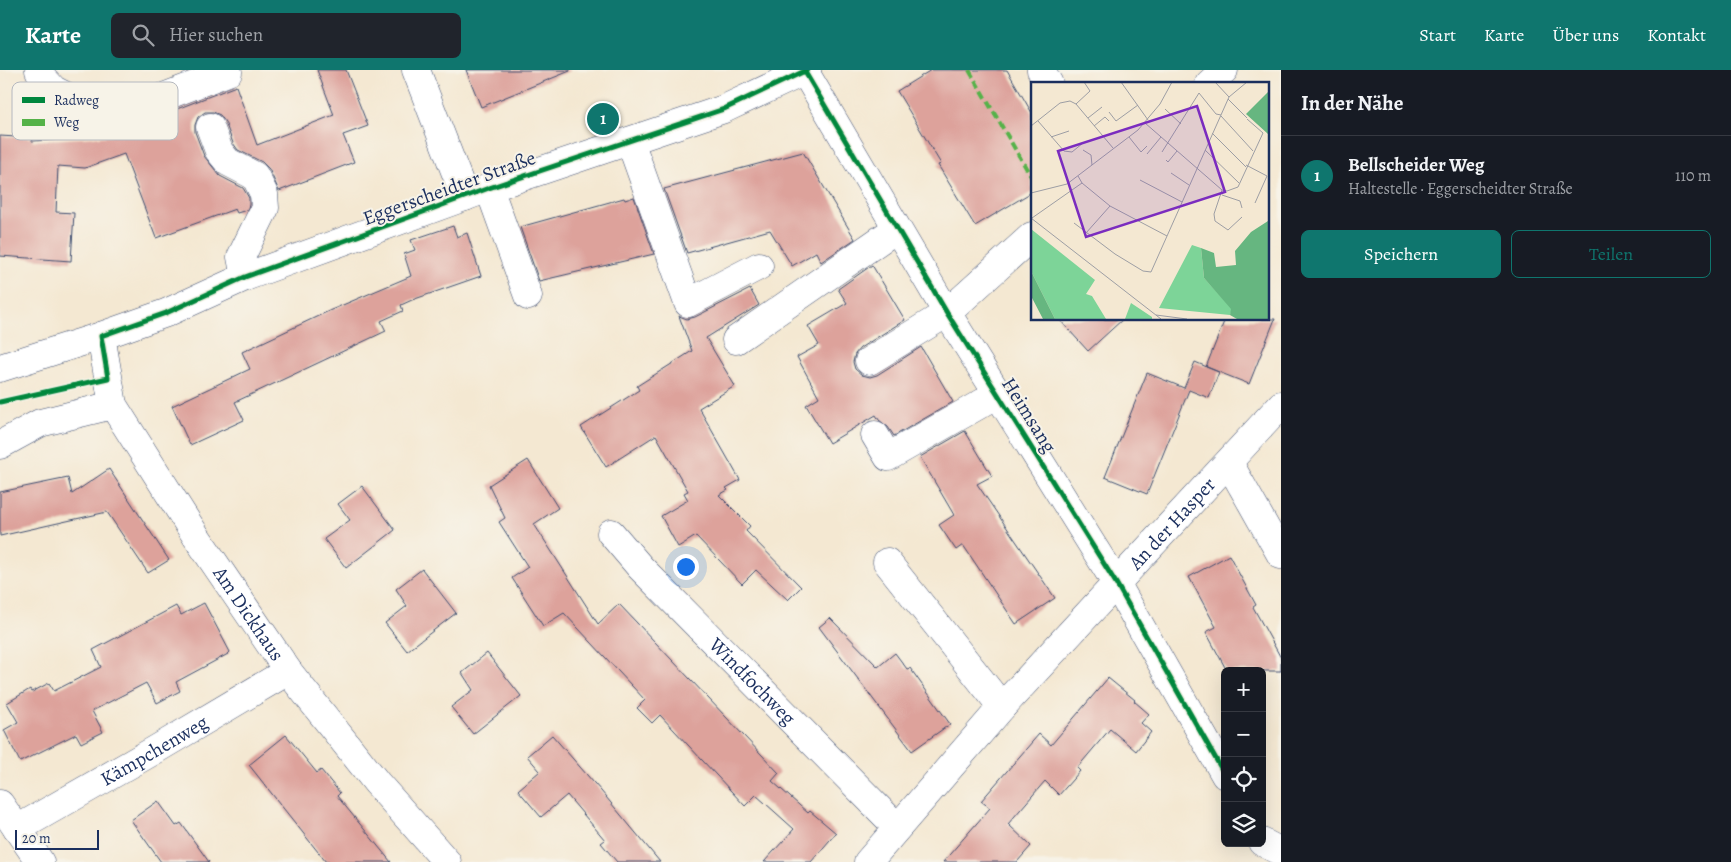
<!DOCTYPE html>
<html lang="de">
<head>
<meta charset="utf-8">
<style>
  :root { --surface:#171b24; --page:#20242c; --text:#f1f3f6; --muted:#9ea1a6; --line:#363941; --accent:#0f766e }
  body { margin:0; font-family:Alegreya,serif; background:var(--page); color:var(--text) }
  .controls { position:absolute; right:15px; bottom:15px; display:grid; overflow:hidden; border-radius:8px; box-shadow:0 5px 20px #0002 }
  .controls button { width:45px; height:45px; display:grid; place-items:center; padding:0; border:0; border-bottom:1px solid var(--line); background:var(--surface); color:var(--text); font:25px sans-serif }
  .scale { position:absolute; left:15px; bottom:12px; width:84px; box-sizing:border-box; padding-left:5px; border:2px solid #1b2f5e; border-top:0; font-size:14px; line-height:18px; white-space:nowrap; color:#1b2f5e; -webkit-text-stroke:4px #f7f3e8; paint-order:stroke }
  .you { position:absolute; left:685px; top:496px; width:18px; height:18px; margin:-12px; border:4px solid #fff; border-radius:50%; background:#1a73e8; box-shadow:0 0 0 8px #1a73e833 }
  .badge { display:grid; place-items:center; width:32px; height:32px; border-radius:50%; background:var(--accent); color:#fff; font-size:16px; font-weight:700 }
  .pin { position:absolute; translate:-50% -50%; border:2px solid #fff; box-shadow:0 1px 5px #0006 }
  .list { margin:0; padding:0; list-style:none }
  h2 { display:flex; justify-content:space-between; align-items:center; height:65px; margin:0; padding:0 20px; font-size:21px }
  h2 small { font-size:16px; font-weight:400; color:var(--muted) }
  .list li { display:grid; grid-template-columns:32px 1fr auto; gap:15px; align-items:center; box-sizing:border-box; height:80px; padding:0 20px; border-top:1px solid var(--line) }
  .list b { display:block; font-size:19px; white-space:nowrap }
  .list p { margin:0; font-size:16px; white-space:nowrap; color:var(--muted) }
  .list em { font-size:16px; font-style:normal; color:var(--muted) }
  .actions { display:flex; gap:10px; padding:15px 20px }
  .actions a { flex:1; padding:11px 0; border:1px solid var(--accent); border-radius:8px; text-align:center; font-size:18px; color:var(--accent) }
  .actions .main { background:var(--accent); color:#fff }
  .icon { flex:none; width:28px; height:28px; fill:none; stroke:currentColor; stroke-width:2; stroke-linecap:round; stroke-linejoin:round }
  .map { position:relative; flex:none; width:1281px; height:792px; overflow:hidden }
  header { display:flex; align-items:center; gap:30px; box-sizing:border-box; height:70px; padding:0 25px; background:var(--accent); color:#fff }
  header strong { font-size:24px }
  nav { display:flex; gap:28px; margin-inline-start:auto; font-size:18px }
  .search { width:350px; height:45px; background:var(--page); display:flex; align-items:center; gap:12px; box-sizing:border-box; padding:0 18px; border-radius:8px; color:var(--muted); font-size:19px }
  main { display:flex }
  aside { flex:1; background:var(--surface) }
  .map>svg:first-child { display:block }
  .building { fill:#dda29b }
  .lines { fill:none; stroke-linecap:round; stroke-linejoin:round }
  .minor-casing { stroke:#3c4b6f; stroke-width:29 }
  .path { stroke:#3c4b6f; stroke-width:3; stroke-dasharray:4 4; stroke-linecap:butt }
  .minor { stroke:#fff; stroke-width:28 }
  .quiet { stroke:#55b248; stroke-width:4; stroke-dasharray:8 4; stroke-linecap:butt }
  .cycleway-casing { stroke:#f7f3e8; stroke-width:8 }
  .cycleway { stroke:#00873e; stroke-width:5 }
  .labels { text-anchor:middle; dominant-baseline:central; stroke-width:4; stroke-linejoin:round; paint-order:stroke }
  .street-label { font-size:20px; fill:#1b2f5e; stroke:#f7f3e8 }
  .inset-road { fill:none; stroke:#9d9ea4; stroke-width:1 }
  .view { fill:#7b2cbf; fill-opacity:0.15; stroke:#7b2cbf; stroke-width:2.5 }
  .inset-edge { fill:none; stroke:#1b2f5e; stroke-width:2.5 }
  .key { fill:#f7f3e8; stroke:#b5b8bf; stroke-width:1 }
  .key-label { font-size:14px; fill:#1b2f5e }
</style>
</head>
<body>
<header>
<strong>Karte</strong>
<div class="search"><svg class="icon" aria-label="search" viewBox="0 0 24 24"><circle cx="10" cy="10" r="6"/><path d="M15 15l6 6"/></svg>Hier suchen</div>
<nav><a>Start</a><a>Karte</a><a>Über uns</a><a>Kontakt</a></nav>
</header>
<main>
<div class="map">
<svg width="1281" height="792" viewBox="0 0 1281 792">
  <rect width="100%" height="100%" fill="#f7f3e8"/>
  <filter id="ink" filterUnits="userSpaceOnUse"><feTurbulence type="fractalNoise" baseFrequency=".02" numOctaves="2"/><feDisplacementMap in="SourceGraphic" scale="10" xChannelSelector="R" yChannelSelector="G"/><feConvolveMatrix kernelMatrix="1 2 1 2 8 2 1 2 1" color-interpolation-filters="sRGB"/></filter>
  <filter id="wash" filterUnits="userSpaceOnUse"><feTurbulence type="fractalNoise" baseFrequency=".0096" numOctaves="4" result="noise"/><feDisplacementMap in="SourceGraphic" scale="20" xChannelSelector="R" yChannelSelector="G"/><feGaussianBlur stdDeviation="1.12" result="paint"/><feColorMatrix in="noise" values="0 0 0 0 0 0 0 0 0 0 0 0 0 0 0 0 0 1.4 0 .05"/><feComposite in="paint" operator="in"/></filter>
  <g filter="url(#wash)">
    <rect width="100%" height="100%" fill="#f4e8d2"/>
    <g id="blocks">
      <!-- building -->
      <g class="building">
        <path d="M317 0H346L368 56 343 65 354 92 279 121 269 99 262 92 238 80 233 73 225 52 220 45 213 42H205L198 47 195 55V62L204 86 220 106 243 118 249 128V135L247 140 237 143 235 139 156 168 124 84 85 98 58 96 56 142 74 143 71 191 0 186V66L33 68 32 71 111 66V62L123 60 236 16 257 75 334 45Z"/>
        <path d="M466 0H570V1L481 37Z"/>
        <path d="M931 0H1007L1032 43V122L975 156 938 95 941 94 897 21Z"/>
        <path d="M803 82 855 169 821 192 816 182 792 196 770 160 687 183 664 119Z"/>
        <path d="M634 127 654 184 539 211 520 157 624 128 625 130Z"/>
        <path d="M453 156 457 167 467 163 481 206 412 230 401 235 403 241 381 251 386 261 235 332 244 350 190 375 172 336 250 299 242 282 331 240 411 206 404 184 415 180 411 170Z"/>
        <path d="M872 195 905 250 860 278 855 284 853 292 855 299 862 305 870 307 877 305 921 277 953 332 894 366 888 357 879 350 876 345 829 373 806 335 819 327 797 287 819 275 808 256 847 233 838 219Z"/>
        <path d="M750 219 759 235 706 268 735 316 699 338 740 410 726 418 728 420 719 425 750 456 746 461 801 517 788 530 756 500 742 514 696 466 678 477 661 446 688 430 684 423 688 421 656 365 606 397 581 357 639 320 637 316 692 281 679 246 687 249 695 247Z"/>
        <path d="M1059 249H1123L1088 281Z"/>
        <path d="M1225 249H1275L1249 314 1206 297Z"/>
        <path d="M1195 292 1219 302 1209 328 1189 320 1147 424 1105 407 1147 303 1184 318Z"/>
        <path d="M965 361 992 406 977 414 1055 528 1016 554 963 475 956 480 939 455 954 445 920 387Z"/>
        <path d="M528 390 558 438 534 454 598 554 619 534 779 703 772 711 808 743 810 741 836 763 811 792H764L794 759 756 725 745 736 660 645 652 653 637 638 645 630 564 543 543 556 512 508 528 497 499 452 505 448 489 415Z"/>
        <path d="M109 399 169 490 148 503 107 442 0 466V422L68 408 72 424Z"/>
        <path d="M362 416 395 460 346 498 324 469 350 450 338 434Z"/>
        <path d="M1229 485 1256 535 1253 537 1281 588V601H1227L1206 562 1216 557 1189 507Z"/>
        <path d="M422 499 456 543 407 581 385 553 407 536 396 519Z"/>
        <path d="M204 533 230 582 228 584 176 612 180 621 157 633 146 613 92 641 103 662 81 673 76 664 20 692 4 660 18 652 7 633 30 619 32 622 49 613 54 621 101 597 93 580 176 536 181 545Z"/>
        <path d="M830 548 878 597 895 583 907 599 910 598 950 654 912 681 819 557Z"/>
        <path d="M487 583 521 626 473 664 451 637 473 620 462 603Z"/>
        <path d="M1108 608 1135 630 1134 631 1149 644 1141 653 1151 662 1136 681 1110 659 1077 698 1080 701 1059 725 1045 711 1008 754 1031 776 1017 792H943L990 738 981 731 1039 664 1051 675Z"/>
        <path d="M286 665 317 703 321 700 340 723 337 726 391 792H326L249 695Z"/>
        <path d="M552 665 601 721 660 792H617L601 773 605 770 567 725 541 747 518 720 540 701 527 686Z"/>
        <path d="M158 731 176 756 181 753 209 792H161L131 750Z"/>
      </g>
    </g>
  </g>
  <g filter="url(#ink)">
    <use href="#blocks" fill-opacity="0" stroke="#3c4b6f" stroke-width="1"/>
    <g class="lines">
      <!-- minor casing -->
      <g class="minor-casing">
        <g id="minor">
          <path d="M39 0 42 7 54 20 97 42 117 45 228 2"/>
          <path d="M416 0 465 127"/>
          <path d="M1041 0 1049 14"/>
          <path d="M805 2 947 243 1116 513 1225 705"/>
          <path d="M1209 14 1224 0"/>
          <path d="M210 57 219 81 228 92 255 106 264 124 265 138 241 187 245 207"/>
          <path d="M630 71 688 233 759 196"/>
          <path d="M489 118 528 226"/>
          <path id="s1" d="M101 266 113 335 196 466 288 601 377 713 447 792"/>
          <path d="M736 270 896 159"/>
          <path d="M869 291 947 243 1032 166"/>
          <path d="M0 298 101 266 166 243 245 207 489 118 724 39 807 0"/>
          <path d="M875 365 888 387 998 324"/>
          <path d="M0 375 40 353 113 335"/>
          <path d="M1229 393 1281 485"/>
          <path id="s2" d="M611 463 640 497 897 757"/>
          <path d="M887 492 1002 637"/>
          <path d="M0 734 40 792"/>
          <path id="s3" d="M17 759 155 680 288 601"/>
          <path d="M1262 772 1281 782"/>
          <path id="s4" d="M868 792 1002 637 1281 335"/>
        </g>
      </g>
      <!-- path -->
      <path class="path" d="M1267 127 1269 129"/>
      <!-- minor -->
      <use href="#minor" class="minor"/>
      <!-- quiet -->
      <path class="quiet" d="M969 0 1032 108"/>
      <!-- cycleway casing -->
      <g class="cycleway-casing">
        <g id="cycleway">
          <path d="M805 2 947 243 1116 513 1225 705"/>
          <path d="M0 332 108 308 101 266 166 243 245 207 489 118 724 39 807 0"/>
        </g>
      </g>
      <!-- cycleway -->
      <use href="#cycleway" class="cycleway"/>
    </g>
  </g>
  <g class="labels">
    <!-- street labels -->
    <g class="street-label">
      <text transform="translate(449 118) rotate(-20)">Eggerscheidter Straße</text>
      <text transform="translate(1029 345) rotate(58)">Heimsang</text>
      <text stroke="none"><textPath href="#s4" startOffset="455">An der Hasper</textPath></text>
      <text stroke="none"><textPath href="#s1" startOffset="319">Am Dickhaus</textPath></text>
      <text stroke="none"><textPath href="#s2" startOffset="205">Windfochweg</textPath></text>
      <text stroke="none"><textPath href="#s3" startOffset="158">Kämpchenweg</textPath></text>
    </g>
  </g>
  <!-- overview -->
  <g transform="translate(1031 12)">
    <rect width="238" height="238" fill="#f4e8d2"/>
    <path d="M0 147 64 198 55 212 61 214 75 237H24L0 189ZM161 163 170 166 173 196 201 227 199 233 128 226ZM100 221 121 235V237H94Z" fill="#7dd498"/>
    <path d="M237 10V52L215 32ZM237 139V237H206L199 233 200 227 173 196 170 166 183 171 185 185 205 183 204 169 220 150ZM0 189 24 237H12L0 214Z" fill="#66b680"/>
    <path class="inset-road" d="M90 0 117 38M184 0 198 15 216 0M197 17 216 36M45 22 59 9 53 0M134 27 150 42M78 30 85 39 107 23M190 34 222 69M57 36 71 25M7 39 33 69 41 70 52 61M114 41 191 108 196 109 207 105 232 51 216 37M0 44 29 21 39 19 45 22 82 66M63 44 74 35 78 39M181 51 215 85M20 55 38 49M98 55 110 70 116 64M52 68 60 73 61 83M174 68 208 101M131 70 168 11 185 32 190 33M116 72 130 55M135 78 137 80 146 69M215 83 236 94 224 121M140 91 158 103M47 94 51 101 79 124 136 154M109 98 151 120M191 108 183 132 184 139 197 148 211 135M0 111 36 102 107 48 129 22 141 0M191 113 209 119 211 126M0 136 130 237M1 136 51 101M43 141 84 172 112 189 120 190 198 15M55 151 79 124M125 233 156 237"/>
    <path class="view" d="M166 24 194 110 55 155 27 69Z"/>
    <rect width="238" height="238" class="inset-edge"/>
  </g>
  <!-- legend -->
  <rect x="12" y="12" width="166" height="58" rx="8" class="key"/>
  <rect x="22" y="27" width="23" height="6" fill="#00873e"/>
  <rect x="22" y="49" width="23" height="7" fill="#55b248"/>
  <g class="key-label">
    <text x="54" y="35">Radweg</text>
    <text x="54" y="57">Weg</text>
  </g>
</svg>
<div class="controls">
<button>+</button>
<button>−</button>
<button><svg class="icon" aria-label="locate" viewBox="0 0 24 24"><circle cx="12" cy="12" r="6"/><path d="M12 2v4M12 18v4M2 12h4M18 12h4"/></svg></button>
<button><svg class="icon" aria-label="layers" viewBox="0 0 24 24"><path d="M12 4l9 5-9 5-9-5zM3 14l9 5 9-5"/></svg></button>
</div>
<div class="scale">20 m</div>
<div class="you"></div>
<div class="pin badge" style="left:603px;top:49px">1</div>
</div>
<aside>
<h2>In der Nähe<small></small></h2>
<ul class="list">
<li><span class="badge">1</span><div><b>Bellscheider Weg</b><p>Haltestelle · Eggerscheidter Straße</p></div><em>110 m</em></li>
</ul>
<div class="actions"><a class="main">Speichern</a><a>Teilen</a></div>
</aside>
</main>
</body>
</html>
